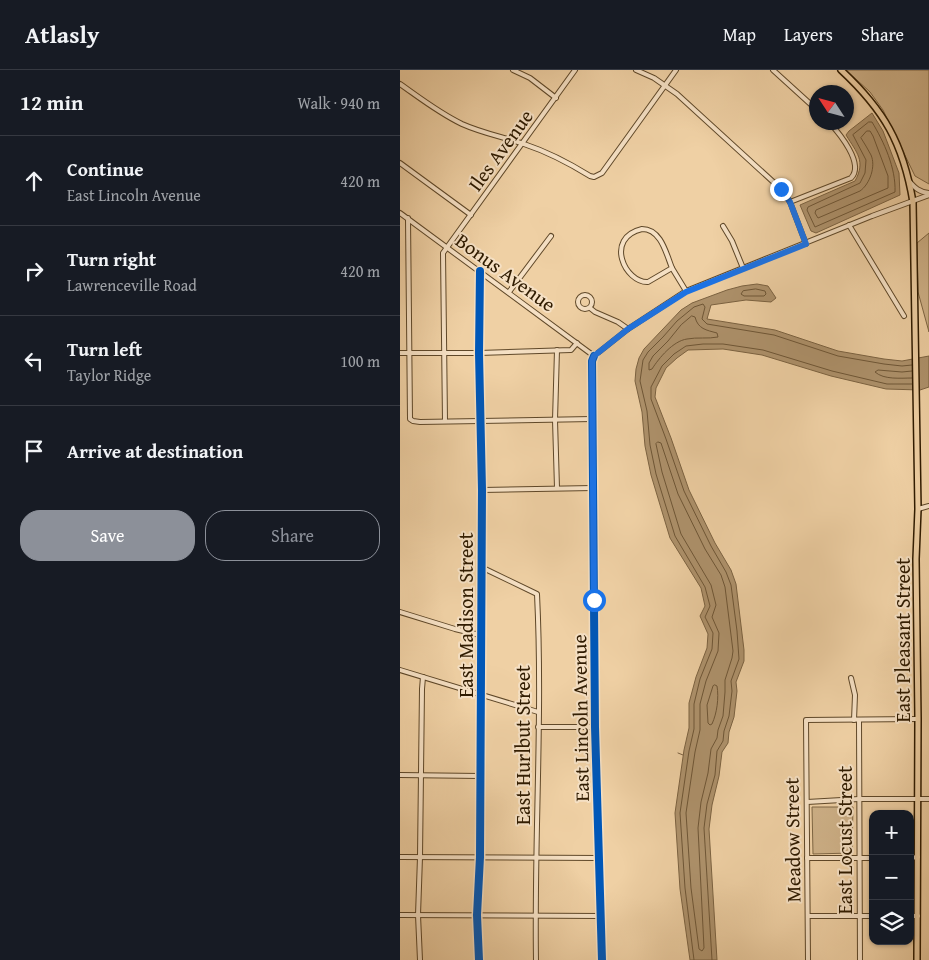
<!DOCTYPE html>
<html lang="en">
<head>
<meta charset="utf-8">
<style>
  :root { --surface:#171b24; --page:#20242c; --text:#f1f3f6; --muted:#9ea1a6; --line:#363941; --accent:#8c9099 }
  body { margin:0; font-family:"Gentium Book Plus",serif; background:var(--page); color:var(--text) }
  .controls { position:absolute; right:15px; bottom:15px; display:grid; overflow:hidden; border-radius:10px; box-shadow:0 1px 4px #0004 }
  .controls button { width:45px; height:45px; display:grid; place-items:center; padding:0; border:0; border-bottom:1px solid var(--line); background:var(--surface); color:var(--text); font:25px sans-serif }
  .compass { position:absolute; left:409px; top:15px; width:45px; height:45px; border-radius:50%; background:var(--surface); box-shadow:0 1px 4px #0004; rotate:306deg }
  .stop { position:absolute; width:15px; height:15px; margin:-11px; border:4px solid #1a73e8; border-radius:50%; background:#fff }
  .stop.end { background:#1a73e8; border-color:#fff; box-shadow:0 1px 5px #0008 }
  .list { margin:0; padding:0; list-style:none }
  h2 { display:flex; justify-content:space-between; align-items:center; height:65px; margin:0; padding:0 20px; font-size:21px }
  h2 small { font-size:16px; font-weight:400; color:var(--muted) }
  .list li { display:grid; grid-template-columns:32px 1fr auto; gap:15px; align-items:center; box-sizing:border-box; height:90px; padding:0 20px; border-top:1px solid var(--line) }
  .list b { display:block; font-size:19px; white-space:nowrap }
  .list p { margin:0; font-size:16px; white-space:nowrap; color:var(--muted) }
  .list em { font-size:16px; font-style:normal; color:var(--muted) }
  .actions { display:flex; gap:10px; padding:15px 20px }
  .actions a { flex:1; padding:11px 0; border:1px solid var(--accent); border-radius:20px; text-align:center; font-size:18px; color:var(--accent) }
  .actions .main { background:var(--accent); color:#fff }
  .icon { flex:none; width:28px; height:28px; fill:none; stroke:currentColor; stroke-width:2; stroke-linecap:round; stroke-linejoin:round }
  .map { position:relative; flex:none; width:529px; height:890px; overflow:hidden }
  header { display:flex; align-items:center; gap:30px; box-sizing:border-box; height:70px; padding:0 25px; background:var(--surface); border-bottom:1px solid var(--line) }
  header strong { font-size:24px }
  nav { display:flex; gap:28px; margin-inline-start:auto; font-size:18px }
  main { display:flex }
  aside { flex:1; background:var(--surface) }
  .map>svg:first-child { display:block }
  .green { fill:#ceb188; stroke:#7e6644 }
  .water { fill:#ae926c; stroke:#7b6241 }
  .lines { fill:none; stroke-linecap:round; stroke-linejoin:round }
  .shore { stroke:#6e5636; stroke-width:1 }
  .stream { stroke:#7b6241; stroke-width:1 }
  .minor-casing { stroke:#5f4829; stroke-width:6 }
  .major-casing { stroke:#2f1b00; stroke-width:8 }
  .minor { stroke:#f5e0c4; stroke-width:4 }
  .major { stroke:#efd0a4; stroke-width:5 }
  .cycleway-casing { stroke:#f5e0c4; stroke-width:11 }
  .cycleway { stroke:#0057b8; stroke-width:8 }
  .route { stroke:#1a73e8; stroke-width:6 }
  .labels { text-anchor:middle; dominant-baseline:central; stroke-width:4; stroke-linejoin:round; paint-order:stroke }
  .street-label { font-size:20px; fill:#2f1b00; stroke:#f5e0c4 }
</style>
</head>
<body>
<header>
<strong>Atlasly</strong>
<nav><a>Map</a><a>Layers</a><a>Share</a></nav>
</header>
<main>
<aside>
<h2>12 min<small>Walk · 940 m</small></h2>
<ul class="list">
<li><svg class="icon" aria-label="ahead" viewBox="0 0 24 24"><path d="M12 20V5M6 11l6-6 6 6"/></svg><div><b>Continue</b><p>East Lincoln Avenue</p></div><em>420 m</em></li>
<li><svg class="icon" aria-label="right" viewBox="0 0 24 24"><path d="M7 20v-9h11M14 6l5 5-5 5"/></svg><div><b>Turn right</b><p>Lawrenceville Road</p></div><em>420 m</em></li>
<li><svg class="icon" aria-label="left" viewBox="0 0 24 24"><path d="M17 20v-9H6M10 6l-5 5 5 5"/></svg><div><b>Turn left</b><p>Taylor Ridge</p></div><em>100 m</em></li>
<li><svg class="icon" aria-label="arrive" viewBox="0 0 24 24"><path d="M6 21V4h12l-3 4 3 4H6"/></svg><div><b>Arrive at destination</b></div></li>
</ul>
<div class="actions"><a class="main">Save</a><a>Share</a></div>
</aside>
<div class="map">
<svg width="529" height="890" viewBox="0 0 529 890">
  <rect width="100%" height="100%" fill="#efd0a4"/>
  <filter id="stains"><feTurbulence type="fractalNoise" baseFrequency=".004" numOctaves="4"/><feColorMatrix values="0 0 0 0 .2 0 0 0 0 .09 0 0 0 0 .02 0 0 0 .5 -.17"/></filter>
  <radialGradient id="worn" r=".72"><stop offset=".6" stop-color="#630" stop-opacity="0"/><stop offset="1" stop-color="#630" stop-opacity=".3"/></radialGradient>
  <!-- green -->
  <g class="green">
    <path d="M446 0H529V114L515 106 483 40 470 22Z"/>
    <path d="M529 163V262L518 222 517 178V173Z"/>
    <path d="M412 737H453L452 783 413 784Z"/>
  </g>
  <!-- water -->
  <g class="water">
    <path d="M472 43 483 61 499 103 500 125 416 163 411 161 400 135 455 111C466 91 457 83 446 65L449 61Z"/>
    <path d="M357 214 368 216 376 228 371 232 346 230 311 235 307 249 375 260 438 281 484 289 502 291 529 286V317L520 320 486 319 431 306 362 285 323 279 288 280 277 288 266 298 256 318 255 327 271 368 289 420 315 473 331 500 336 514 344 580V591L336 612 337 621 334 647 329 662 328 673 322 682 319 706 312 735 309 759 317 890H290L280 819 275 743 284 680 289 658V633L296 607 307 578 308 564 300 546 305 536 301 518 270 468 251 405 245 376 242 342 235 311 236 299 239 288 244 279 281 240 292 233 327 220 342 216Z"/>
  </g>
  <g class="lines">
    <!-- shore -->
    <g class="shore">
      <path d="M469 52H472C484 72 496 98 495 122L415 157 407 140 408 137 460 113 465 103 466 90 453 65Z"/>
      <path d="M467 61H470L473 66 488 106V118L418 148 415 143 416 140 460 121C470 114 476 96 471 85 468 79 464 73 461 68Z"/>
      <path d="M356 219 365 221 366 224 364 226H344L341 224 343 221Z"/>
      <path d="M292 246 295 247C298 259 306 260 317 263L318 267C308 269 297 267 287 269 273 271 259 288 252 299L249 300V293L253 286 268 271 281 255Z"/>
      <path d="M512 301 502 302 478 300 475 302C484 310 501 308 512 308"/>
      <path d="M258 372 261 373 278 424 305 479 321 505 325 517 333 581 332 588 325 610V622L323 646 318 660 317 668 311 679 308 703 301 732 298 758 304 878 302 881 299 879 291 818 286 743 295 682 300 660V634L306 611 318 581 319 563 312 547 316 535 311 515 281 464 262 402 256 374Z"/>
      <path d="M315 615 317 616C319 628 317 643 312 654L310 655 308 653 307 635 313 616Z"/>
      <path d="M294 890 285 818 280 743 289 681 294 659V634L300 609 312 579 313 563 305 547 310 536 305 517 275 466 256 404 250 375 247 341 240 311 243 290 248 282 263 267 277 251 294 237 303 234 305 237 302 249 307 254 374 265 438 286 484 294 502 296 512 295"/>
      <path d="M312 890 304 758 307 734 315 705 317 681 323 671 324 661 329 646 332 621 331 611 339 589 337 561 331 515 326 502 311 476 284 421 266 369 251 329V317L262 296 274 284 286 276 303 274H323L363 280 432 301 487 314H512"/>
    </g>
    <!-- stream -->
    <path class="stream" d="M278 683 283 685"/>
    <!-- minor casing -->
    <g class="minor-casing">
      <g id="minor">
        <path d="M113 0 130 8 156 28"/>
        <path d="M236 0 254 8 277 24 381 119 390 132 406 174"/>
        <path d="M373 0 417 40"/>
        <path d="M0 14C20 28 39 43 62 54 82 63 103 67 124 74 148 82 169 93 190 106L194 107 202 103 276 0"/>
        <path d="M0 93 71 145"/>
        <path d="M509 111C515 118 519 122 529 123"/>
        <path d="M390 132 451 108C465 94 439 63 429 52"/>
        <path d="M0 143 194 286"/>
        <path d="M8 148 10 349 13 351 20 352 192 349"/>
        <path d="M449 155 504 246"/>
        <path d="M323 156 332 171 343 198"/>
        <path d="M242 159C261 159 266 183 272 198L248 212C225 213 204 168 242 159Z"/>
        <path d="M272 198 286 221"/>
        <path d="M109 222 151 166"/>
        <circle cx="185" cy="232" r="7"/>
        <path d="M190 238 195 242 218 252 228 259"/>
        <path d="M0 283H79L171 280 177 273"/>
        <path d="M194 286 192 291 195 657 202 890"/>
        <path d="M194 286 228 259 286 221 472 146 529 125"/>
        <path d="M45 351 43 183 175 0"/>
        <path d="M157 418 155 350 157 280"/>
        <path d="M82 420 193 418"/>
        <path d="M518 439 529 436"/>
        <path d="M81 497 137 524C143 646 134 768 136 890"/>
        <path d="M0 542 55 559 80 565"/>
        <path d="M0 600 138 642"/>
        <path d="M451 608 455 625 454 650"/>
        <path d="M459 650 460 890"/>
        <path d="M138 657H195"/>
        <path d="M0 705 80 706"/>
        <path d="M407 732 459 729H529"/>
        <path d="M0 787 200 788"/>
        <path d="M407 788H473"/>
        <path d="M510 788 518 787"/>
        <path d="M0 845 200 846"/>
        <path d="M408 846H473"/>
        <path d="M510 846H518"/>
        <path d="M20 890 18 845 20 787 22 619 23 607"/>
        <path d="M79 890 77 845 80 787 82 420 79 283 80 201"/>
        <path d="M408 890 406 650 518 649"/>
      </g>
    </g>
    <!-- major casing -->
    <g class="major-casing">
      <path id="major" d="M441 0C484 40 503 73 513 132L518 439 516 489 518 649 517 890"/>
    </g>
    <!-- minor -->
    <use href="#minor" class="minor"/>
    <!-- major -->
    <use href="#major" class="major"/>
    <!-- cycleway casing -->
    <g class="cycleway-casing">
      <g id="cycleway">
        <path d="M194 286 192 291 195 657 202 890"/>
        <path d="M79 890 77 845 80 787 82 420 79 283 80 201"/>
      </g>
    </g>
    <!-- cycleway -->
    <use href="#cycleway" class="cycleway"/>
  </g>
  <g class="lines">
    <!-- route -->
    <path class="route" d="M194 530 192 291 194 286 228 259 286 222 406 174 390 132 381 119"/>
  </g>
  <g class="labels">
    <!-- street labels -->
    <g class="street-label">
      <text transform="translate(100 80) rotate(-54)">Iles Avenue</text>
      <text transform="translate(106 202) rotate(36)">Bonus Avenue</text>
      <text transform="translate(65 545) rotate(-90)">East Madison Street</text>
      <text transform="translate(502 570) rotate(-90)">East Pleasant Street</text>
      <text transform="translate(180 648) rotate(-91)">East Lincoln Avenue</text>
      <text transform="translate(122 675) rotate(-90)">East Hurlbut Street</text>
      <text transform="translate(392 770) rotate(-91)">Meadow Street</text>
      <text transform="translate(444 770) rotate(-90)">East Locust Street</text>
    </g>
  </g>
  <rect width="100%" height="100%" filter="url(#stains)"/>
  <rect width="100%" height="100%" fill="url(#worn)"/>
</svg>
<div class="controls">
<button>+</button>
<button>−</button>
<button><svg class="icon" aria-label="layers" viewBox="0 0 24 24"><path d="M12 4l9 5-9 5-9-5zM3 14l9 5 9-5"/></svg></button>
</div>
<svg class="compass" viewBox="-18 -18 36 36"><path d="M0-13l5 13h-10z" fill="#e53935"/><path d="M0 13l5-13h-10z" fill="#9ea1a6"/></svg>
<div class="stop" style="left:194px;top:530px"></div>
<div class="stop end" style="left:381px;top:119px"></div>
</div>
</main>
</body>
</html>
